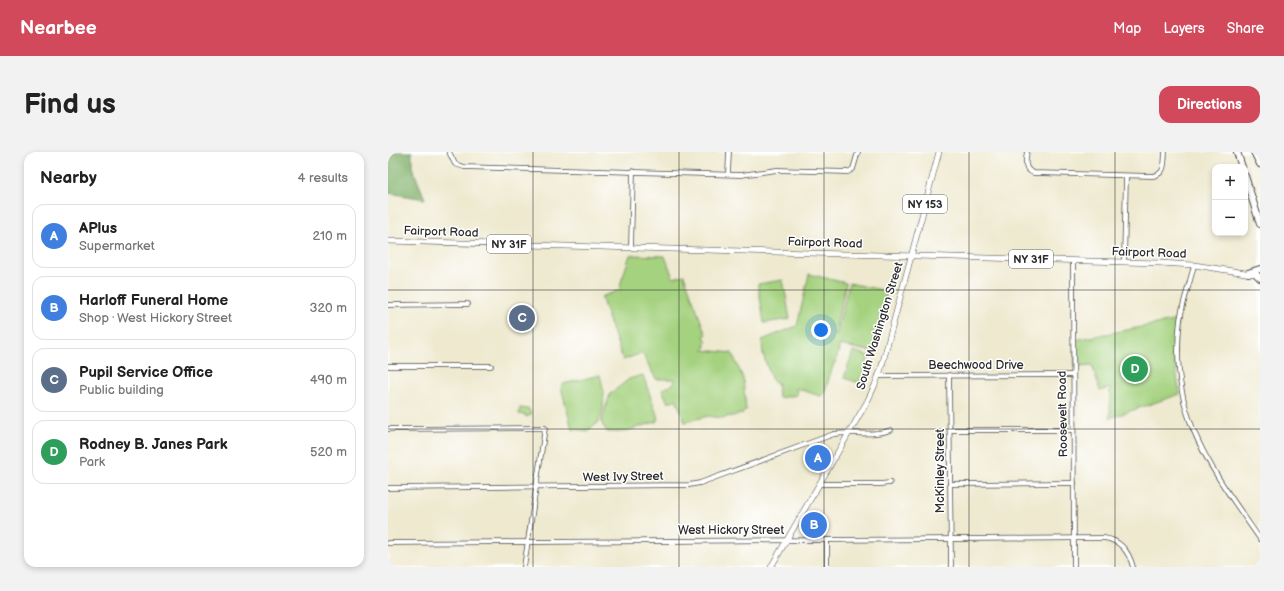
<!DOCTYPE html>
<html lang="en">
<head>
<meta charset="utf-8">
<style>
  :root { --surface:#fff; --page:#f2f2f2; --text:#222; --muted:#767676; --line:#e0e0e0; --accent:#d1495b }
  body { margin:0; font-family:"Balsamiq Sans",sans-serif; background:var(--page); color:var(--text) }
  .controls { position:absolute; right:12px; top:12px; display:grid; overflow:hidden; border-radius:8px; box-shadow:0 2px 6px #0003 }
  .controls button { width:36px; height:36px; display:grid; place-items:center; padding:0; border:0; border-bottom:1px solid var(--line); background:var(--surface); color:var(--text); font:20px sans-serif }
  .you { position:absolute; left:433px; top:178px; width:14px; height:14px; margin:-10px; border:3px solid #fff; border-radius:50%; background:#1a73e8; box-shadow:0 0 0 6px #1a73e833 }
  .badge { display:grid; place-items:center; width:26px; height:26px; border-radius:50%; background:var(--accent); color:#fff; font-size:13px; font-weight:700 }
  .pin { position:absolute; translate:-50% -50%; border:2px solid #fff; box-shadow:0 1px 4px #0006 }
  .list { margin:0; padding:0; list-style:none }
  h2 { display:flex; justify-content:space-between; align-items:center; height:52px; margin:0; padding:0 16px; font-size:17px }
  h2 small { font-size:13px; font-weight:400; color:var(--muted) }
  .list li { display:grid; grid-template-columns:26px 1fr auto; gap:12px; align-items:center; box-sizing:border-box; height:64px; margin:0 8px 8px; padding:0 8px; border:1px solid var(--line); border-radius:12px }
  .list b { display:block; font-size:15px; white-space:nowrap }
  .list p { margin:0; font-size:13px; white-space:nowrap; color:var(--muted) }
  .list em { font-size:13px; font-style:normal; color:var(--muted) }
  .map { position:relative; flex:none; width:872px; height:415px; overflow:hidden; border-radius:12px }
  header { display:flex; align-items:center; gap:24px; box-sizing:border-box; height:56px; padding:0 20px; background:var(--accent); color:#fff }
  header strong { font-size:19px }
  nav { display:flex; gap:22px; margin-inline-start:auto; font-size:14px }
  .intro { display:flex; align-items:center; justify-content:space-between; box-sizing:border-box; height:96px; padding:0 24px }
  h1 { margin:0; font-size:28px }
  .button { padding:10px 18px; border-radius:12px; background:var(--accent); color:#fff; font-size:14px; font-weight:700 }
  main { display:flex; gap:24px; padding:0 24px }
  aside { flex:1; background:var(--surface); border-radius:12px; box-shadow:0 2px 6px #0003 }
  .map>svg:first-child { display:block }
  .green { fill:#a5d27f; stroke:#687e55 }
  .forest { fill:#84b46e; stroke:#58704c }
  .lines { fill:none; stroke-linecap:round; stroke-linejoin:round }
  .minor-casing { stroke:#484844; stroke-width:5.5 }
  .major-casing { stroke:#484844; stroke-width:6 }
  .highway-casing { stroke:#484844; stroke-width:8 }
  .minor { stroke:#fff; stroke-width:4 }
  .major { stroke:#fff; stroke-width:5 }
  .highway { stroke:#fff; stroke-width:6 }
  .grid { fill:none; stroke:#2b2b2b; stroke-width:1; stroke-opacity:0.55 }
  .labels { text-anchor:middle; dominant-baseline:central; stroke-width:3; stroke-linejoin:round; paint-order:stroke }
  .shield { fill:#fff; stroke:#6b6b6b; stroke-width:1 }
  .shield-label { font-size:11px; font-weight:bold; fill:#2b2b2b }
  .street-label { font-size:12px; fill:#2b2b2b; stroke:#fff }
</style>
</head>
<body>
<header>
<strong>Nearbee</strong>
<nav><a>Map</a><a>Layers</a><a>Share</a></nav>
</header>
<div class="intro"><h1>Find us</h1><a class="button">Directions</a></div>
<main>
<aside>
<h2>Nearby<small>4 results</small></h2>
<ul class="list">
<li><span class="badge" style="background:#3f7fe0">A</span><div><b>APlus</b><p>Supermarket</p></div><em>210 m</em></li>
<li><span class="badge" style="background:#3f7fe0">B</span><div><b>Harloff Funeral Home</b><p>Shop · West Hickory Street</p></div><em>320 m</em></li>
<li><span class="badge" style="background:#5c6f8a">C</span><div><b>Pupil Service Office</b><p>Public building</p></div><em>490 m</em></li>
<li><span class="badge" style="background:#2e9e5b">D</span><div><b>Rodney B. Janes Park</b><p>Park</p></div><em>520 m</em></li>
</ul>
</aside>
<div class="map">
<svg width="872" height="415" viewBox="0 0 872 415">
  <rect width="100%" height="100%" fill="#fff"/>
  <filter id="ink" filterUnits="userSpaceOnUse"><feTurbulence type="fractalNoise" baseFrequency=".025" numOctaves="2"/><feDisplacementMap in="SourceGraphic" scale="8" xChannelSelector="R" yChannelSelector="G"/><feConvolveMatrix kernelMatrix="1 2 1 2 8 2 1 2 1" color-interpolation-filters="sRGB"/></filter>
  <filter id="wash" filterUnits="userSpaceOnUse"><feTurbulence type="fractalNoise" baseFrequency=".012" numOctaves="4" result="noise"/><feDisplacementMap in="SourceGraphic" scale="16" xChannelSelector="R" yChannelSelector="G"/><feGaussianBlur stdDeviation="0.9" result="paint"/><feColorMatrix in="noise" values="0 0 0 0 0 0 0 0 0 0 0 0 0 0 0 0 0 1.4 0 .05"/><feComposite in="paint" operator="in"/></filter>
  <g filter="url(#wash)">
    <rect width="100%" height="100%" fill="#eee9cf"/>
    <!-- green -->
    <g class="green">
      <path d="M242 103 277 104 285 126 296 123 318 183 316 184 319 190 316 191 318 195 315 198 344 201 355 226 358 258 354 262 334 266 320 264 297 270 288 247 280 251 274 237 283 234 287 229 286 227H268L254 201 235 208 213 145 232 138 233 130Z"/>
      <path d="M421 122 458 131 447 180 448 184 461 131 499 139 485 200 452 193 450 198H451L447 211H446L436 242 432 244 408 236 409 243 391 246 389 232 391 231 385 229 383 226 375 202 374 188 409 174Z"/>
      <path d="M395 128 402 167 376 171 370 132Z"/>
      <path d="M790 168C786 192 787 219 792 242L722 266V236L712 239 704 213 687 214V188Z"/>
      <path d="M465 199 481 204 472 231 456 226Z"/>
      <path d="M212 223 216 240 215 257 210 271 199 279 184 277 173 235 175 232Z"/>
      <path d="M255 223 270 266 268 270 234 280H219L213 270 222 242 241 227Z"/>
      <path d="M132 256 141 257 143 263 138 265V263L131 262Z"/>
    </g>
    <!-- forest -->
    <path class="forest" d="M0 0H24V15L37 47 0 41Z"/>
  </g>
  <g filter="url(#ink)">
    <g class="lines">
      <!-- minor casing -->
      <g class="minor-casing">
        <g id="minor">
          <path d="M61 0 67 12 76 15 353 23 389 18 460 20 465 17 470 0"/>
          <path d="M639 0C637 9 636 18 646 21L765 24C778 22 776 11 777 0"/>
          <path d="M340 22 341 0"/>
          <path d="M243 95 245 19"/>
          <path d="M685 109 686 415"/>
          <path d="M736 110 738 24"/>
          <path d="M806 113C802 131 795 149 792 168 780 262 822 315 872 387"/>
          <path d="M0 153 80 152"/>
          <path d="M0 214H103"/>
          <path d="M561 223 563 415"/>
          <path d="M490 224 685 223"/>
          <path d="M0 277 157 276 136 415"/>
          <path d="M562 278H685"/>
          <path d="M432 332H492L502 331"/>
          <path d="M562 332 686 331"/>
          <path d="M0 336 301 333 312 331 446 282C465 279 485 285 503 278"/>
          <path d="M439 388V415"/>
          <path d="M0 391 716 386C732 388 741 400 745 415"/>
        </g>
      </g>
      <!-- major casing -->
      <g class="major-casing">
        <g id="major">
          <path d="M0 89 771 111 806 113 864 122"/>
          <path d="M383 415 479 250 487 233 493 217 551 0"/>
        </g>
      </g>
      <!-- highway casing -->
      <g class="highway-casing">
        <g id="highway">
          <path d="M849 0 854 15"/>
          <path d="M866 0 872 12"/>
          <path d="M857 24 872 72"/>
          <path d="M860 121 872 117"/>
          <path d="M869 123 872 126"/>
        </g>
      </g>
      <!-- minor -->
      <use href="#minor" class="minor"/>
      <!-- major -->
      <use href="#major" class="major"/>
      <!-- highway -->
      <use href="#highway" class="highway"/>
    </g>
  </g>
  <!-- grid -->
  <path class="grid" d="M145 0V415M291 0V415M436 0V415M581 0V415M727 0V415M0 138H872M0 277H872"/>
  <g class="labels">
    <!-- shield labels -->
    <g class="shield">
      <rect x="515" y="43" width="44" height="18" rx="3"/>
      <rect x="99" y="83" width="44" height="18" rx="3"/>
      <rect x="621" y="98" width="44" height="18" rx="3"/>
    </g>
    <g class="shield-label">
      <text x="537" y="52">NY 153</text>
      <text x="121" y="92">NY 31F</text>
      <text x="643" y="107">NY 31F</text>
    </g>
    <!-- street labels -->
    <g class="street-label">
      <text transform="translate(53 80) rotate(2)">Fairport Road</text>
      <text transform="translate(437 91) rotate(2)">Fairport Road</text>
      <text transform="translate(761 101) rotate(2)">Fairport Road</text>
      <text transform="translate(492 174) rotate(-73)">South Washington Street</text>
      <text x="588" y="213">Beechwood Drive</text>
      <text transform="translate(675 262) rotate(-91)">Roosevelt Road</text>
      <text transform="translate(552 319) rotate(-90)">McKinley Street</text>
      <text transform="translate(235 325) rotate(-1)">West Ivy Street</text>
      <text x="343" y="378">West Hickory Street</text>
    </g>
  </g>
</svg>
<div class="controls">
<button>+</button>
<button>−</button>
</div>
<div class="you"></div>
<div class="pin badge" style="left:430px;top:306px;background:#3f7fe0">A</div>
<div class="pin badge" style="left:426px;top:373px;background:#3f7fe0">B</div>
<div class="pin badge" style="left:134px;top:166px;background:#5c6f8a">C</div>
<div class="pin badge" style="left:747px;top:217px;background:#2e9e5b">D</div>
</div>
</main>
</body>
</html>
